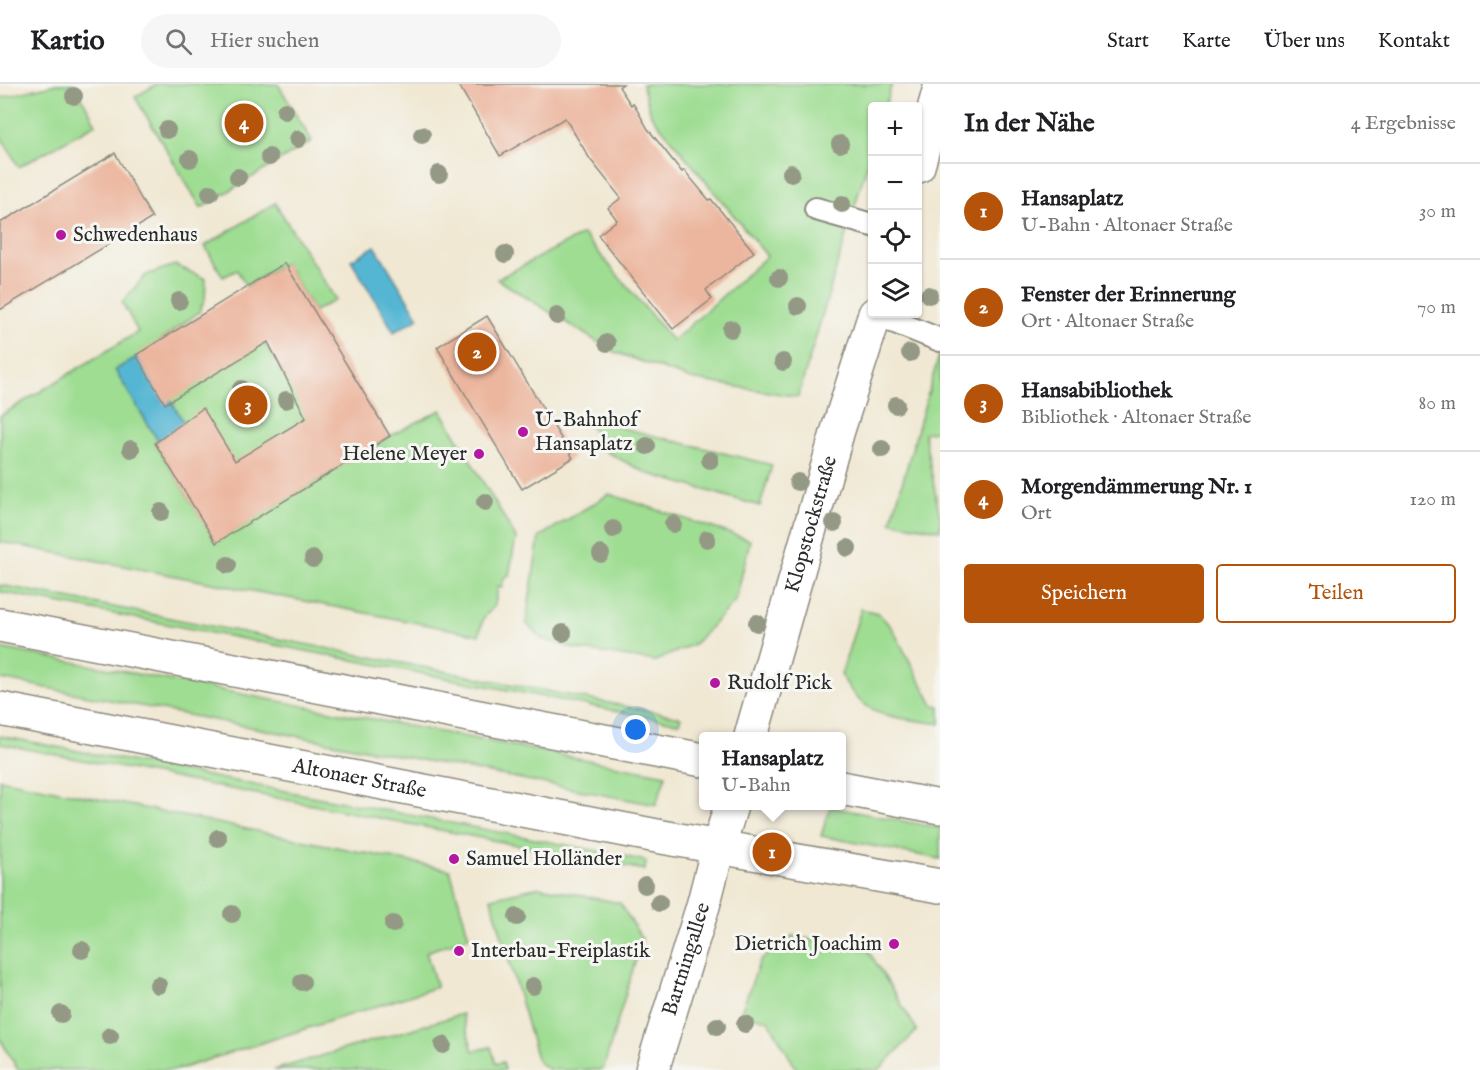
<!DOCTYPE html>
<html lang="de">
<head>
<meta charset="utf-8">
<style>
  :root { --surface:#fff; --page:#f6f6f6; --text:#202124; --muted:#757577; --line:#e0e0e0; --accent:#b45309 }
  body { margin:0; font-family:"IM FELL English",serif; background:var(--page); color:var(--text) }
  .controls { position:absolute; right:18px; top:18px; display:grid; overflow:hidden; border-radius:6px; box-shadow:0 2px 4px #0004 }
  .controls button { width:54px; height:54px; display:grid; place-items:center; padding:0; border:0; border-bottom:2px solid var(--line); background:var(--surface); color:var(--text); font:30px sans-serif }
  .you { position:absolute; left:636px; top:646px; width:21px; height:21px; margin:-15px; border:4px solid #fff; border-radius:50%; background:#1a73e8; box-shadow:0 0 0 9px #1a73e833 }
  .badge { display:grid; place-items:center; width:39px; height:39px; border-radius:50%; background:var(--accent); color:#fff; font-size:20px; font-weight:700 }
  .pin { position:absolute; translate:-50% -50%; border:3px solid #fff; box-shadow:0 2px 6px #0006 }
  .popup { position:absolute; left:699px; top:648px; width:147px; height:78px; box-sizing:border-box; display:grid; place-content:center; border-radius:6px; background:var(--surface); filter:drop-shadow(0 2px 4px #0005); font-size:20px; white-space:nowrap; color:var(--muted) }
  .popup b { font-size:22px; color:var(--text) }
  .popup::after { content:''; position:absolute; left:50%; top:100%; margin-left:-12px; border:12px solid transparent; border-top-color:var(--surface) }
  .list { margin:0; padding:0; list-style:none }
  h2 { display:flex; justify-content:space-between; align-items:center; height:78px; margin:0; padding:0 24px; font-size:26px }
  h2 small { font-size:20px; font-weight:400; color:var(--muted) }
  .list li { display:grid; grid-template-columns:39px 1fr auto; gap:18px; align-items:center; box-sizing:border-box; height:96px; padding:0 24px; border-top:2px solid var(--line) }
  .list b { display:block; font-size:22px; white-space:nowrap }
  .list p { margin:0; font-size:20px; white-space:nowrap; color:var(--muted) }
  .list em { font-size:20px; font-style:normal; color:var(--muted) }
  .actions { display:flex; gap:12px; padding:18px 24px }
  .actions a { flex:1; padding:14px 0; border:2px solid var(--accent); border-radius:6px; text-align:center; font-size:21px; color:var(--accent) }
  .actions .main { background:var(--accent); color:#fff }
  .icon { flex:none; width:33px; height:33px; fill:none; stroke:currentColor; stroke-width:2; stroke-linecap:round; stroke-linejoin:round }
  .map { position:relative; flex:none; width:940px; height:986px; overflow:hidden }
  header { display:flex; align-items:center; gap:36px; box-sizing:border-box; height:84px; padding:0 30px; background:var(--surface); border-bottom:2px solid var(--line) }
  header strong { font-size:28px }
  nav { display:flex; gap:33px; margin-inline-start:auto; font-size:21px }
  .search { width:420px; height:54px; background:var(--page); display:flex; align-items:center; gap:15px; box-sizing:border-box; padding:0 21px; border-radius:33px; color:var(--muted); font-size:22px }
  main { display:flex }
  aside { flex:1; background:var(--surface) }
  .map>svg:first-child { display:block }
  .green { fill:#9edd92; stroke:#64845e; stroke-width:1.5 }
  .water { fill:#55b6d3; stroke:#40707f; stroke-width:1.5 }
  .building { fill:#ecb69e }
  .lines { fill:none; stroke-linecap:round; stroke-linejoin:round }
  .service-casing { stroke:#8e8a7f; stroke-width:26 }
  .minor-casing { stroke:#8e8a7f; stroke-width:36 }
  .tertiary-casing { stroke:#8e8a7f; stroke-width:36 }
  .secondary-casing { stroke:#8e8a7f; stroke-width:36 }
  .service { stroke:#fff; stroke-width:22 }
  .minor { stroke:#fff; stroke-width:33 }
  .tertiary { stroke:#fff; stroke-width:33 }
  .secondary { stroke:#fff; stroke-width:33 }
  .tree { fill:#949985 }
  .poi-dot { fill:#b5179e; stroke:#f6f6f2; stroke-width:2 }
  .labels { text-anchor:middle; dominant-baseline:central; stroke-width:6; stroke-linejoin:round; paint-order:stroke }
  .poi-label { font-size:21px; fill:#2b2b2b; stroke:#f6f6f2; text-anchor:start }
  .street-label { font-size:21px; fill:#2b2b2b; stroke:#f6f6f2 }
</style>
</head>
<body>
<header>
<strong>Kartio</strong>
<div class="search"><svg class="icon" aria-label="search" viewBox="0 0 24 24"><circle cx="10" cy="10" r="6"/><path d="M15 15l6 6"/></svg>Hier suchen</div>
<nav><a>Start</a><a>Karte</a><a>Über uns</a><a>Kontakt</a></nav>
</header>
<main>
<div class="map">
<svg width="940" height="986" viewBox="0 0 940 986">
  <rect width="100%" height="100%" fill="#f6f6f2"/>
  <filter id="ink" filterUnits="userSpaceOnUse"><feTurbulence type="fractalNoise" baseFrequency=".0167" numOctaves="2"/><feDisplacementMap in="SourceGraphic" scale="12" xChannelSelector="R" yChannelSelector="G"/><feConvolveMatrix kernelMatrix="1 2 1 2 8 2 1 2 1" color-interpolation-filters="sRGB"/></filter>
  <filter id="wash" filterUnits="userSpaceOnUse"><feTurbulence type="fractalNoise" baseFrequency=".008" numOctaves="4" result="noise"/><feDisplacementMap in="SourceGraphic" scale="24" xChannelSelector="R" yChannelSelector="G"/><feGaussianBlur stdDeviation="1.35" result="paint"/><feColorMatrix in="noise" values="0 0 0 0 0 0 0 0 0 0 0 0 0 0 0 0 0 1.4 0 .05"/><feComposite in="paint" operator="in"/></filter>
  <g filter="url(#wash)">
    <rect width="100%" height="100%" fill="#f0e8d3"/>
    <!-- green -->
    <g class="green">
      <path d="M56 0H74L96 40 19 83 0 51V14Z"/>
      <path d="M157 0H278L312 57 201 124 135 13Z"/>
      <path d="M642 0H892L885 22H872V64L798 313 691 295 612 267 497 195 583 150 673 257 767 172 651 31Z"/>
      <path d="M275 119 336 216 314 227 285 179 246 202 237 186 223 193 205 162Z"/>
      <path d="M175 181 206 195 205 215 199 228 158 258H162L115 286 158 357 155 359 216 458 390 352 441 326 516 454 509 491 504 494 502 503 498 502 495 521 483 535 479 551 0 458V332L138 248 122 218 146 191Z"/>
      <path d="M257 247 313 338 229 397 185 340 152 286Z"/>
      <path d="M940 268V346L924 349 940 434V446L891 438Z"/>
      <path d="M586 335 772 381 760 422 646 389 605 367Z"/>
      <path d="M609 410 750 456 736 516 694 560 655 577 576 565 542 555 526 539 539 453Z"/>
      <path d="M0 501 681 633 679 639 0 508Z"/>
      <path d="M861 525 878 529 892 544 933 621 940 622V640C912 635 878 636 857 614 851 608 846 599 841 591Z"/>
      <path d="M0 564 666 691 656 721 0 595Z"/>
      <path d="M0 652 623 772 646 777 645 786 0 660Z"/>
      <path d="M0 695 450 786 469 853 426 868 437 903 176 986H18L0 955Z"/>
      <path d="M830 723 940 744V775L821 752Z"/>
      <path d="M539 803 620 819 642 855 603 986H550L538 978 491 814Z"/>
      <path d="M792 852 868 866 917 946 879 986H797L769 937 741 928 760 877Z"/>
      <path d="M462 930 473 967 491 963 496 980 503 978 505 986H274Z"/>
    </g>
    <!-- water -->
    <g class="water">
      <path d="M375 162 419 234 394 248 351 176Z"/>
      <path d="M162 258 152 286 185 340 158 357 115 286Z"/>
    </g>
    <g id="blocks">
      <!-- building -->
      <g class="building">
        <path d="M458 0H623L619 3 631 21 633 19 648 45 682 88 684 86 709 116 711 115 754 168 706 206 712 215 673 245 598 151 617 136 608 124 621 114 590 75 565 34 500 72Z"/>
        <path d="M115 69 152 134 0 226V139Z"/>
        <path d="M285 179 390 352 216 459 155 359 203 324 235 377 306 334 268 258 165 320 136 271Z"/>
        <path d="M487 232 573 374 522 405 437 263Z"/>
      </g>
    </g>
  </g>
  <g filter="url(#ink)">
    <use href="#blocks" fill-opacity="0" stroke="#8e8a7f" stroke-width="1.5"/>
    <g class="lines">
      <!-- service casing -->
      <g class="service-casing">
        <g id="service">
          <path d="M816 125 872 141"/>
          <path d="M875 230 940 256"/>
        </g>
      </g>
      <!-- minor casing -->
      <g class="minor-casing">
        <g id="minor">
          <path d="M918 82 940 4"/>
          <path id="s1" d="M751 652 838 346 875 230"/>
          <path id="s2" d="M652 986 703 822 718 764"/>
        </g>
      </g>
      <!-- tertiary casing -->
      <g class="tertiary-casing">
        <path id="tertiary" d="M718 764 731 722"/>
      </g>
      <!-- secondary casing -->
      <g class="secondary-casing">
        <g id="secondary">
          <path d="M0 541 703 676"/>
          <path id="s3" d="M0 625 662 753 940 802"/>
          <path d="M841 704 940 723"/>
        </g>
      </g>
      <!-- service -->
      <use href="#service" class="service"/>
      <!-- minor -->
      <use href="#minor" class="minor"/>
      <!-- tertiary -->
      <use href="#tertiary" class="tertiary"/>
      <!-- secondary -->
      <use href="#secondary" class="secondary"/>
    </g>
    <!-- trees -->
    <g class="tree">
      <circle cx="74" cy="12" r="9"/>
      <circle cx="285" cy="27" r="9"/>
      <circle cx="167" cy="46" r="9"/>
      <circle cx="422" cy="51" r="9"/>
      <circle cx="298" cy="55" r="9"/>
      <circle cx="840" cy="60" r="9"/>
      <circle cx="269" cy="73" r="9"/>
      <circle cx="190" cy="75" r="9"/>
      <circle cx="791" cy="89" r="9"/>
      <circle cx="439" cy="90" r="9"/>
      <circle cx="238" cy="93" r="9"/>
      <circle cx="210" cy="109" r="9"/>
      <circle cx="842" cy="120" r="9"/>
      <circle cx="505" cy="170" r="9"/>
      <circle cx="779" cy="194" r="9"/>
      <circle cx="929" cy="211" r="9"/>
      <circle cx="179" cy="217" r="9"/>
      <circle cx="798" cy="222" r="9"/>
      <circle cx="557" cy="232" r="9"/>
      <circle cx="731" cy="245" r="9"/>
      <circle cx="607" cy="259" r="9"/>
      <circle cx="910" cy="269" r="9"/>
      <circle cx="783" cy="278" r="9"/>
      <circle cx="241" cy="305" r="9"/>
      <circle cx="286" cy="316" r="9"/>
      <circle cx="896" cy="321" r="9"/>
      <circle cx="647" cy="362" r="9"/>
      <circle cx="131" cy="365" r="9"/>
      <circle cx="882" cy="365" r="9"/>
      <circle cx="710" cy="376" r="9"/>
      <circle cx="798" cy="398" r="9"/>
      <circle cx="485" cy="418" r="9"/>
      <circle cx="161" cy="428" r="9"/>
      <circle cx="834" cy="439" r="9"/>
      <circle cx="673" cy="440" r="9"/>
      <circle cx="613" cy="445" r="9"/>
      <circle cx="707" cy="455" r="9"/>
      <circle cx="848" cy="464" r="9"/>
      <circle cx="601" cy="470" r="9"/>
      <circle cx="313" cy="475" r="9"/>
      <circle cx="228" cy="481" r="9"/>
      <circle cx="757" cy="539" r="9"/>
      <circle cx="563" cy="549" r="9"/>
      <circle cx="218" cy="754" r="9"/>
      <circle cx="645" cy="801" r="9"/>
      <circle cx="659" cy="819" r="9"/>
      <circle cx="232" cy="830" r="9"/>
      <circle cx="517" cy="833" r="9"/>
      <circle cx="393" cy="840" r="9"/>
      <circle cx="82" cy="866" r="9"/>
      <circle cx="302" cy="898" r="9"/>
      <circle cx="158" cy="901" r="9"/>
      <circle cx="533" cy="902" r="9"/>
      <circle cx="61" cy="930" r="9"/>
      <circle cx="745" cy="940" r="9"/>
      <circle cx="717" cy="942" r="9"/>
      <circle cx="110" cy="952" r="9"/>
      <circle cx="443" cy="961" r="9"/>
    </g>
  </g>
  <!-- markers -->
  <g class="poi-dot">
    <circle cx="61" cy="151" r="6"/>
    <circle cx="523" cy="348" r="6"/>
    <circle cx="479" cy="370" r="6"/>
    <circle cx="715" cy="599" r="6"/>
    <circle cx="454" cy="775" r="6"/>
    <circle cx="894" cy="860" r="6"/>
    <circle cx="459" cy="867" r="6"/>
  </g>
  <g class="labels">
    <!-- poi labels -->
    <g class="poi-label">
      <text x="73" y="151">Schwedenhaus</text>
      <text x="535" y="336">U-Bahnhof<tspan x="535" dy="24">Hansaplatz</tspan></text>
      <text x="467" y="370" text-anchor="end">Helene Meyer</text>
      <text x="727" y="599">Rudolf Pick</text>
      <text x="466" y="775">Samuel Holländer</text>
      <text x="882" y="860" text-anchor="end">Dietrich Joachim</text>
      <text x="471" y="867">Interbau-Freiplastik</text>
    </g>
    <!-- street labels -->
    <g class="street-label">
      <text stroke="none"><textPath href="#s1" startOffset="220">Klopstockstraße</textPath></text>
      <text stroke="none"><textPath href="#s3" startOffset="366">Altonaer Straße</textPath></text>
      <text stroke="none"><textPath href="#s2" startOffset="116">Bartningallee</textPath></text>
    </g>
  </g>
</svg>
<div class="controls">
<button>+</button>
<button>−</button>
<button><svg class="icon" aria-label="locate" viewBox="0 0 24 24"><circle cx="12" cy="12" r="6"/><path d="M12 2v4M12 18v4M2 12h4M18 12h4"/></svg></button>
<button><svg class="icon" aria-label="layers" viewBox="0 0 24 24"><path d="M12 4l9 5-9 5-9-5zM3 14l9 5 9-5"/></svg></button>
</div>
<div class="you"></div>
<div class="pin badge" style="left:772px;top:768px">1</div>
<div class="popup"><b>Hansaplatz</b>U-Bahn</div>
<div class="pin badge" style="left:477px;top:268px">2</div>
<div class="pin badge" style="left:248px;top:321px">3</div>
<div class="pin badge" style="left:244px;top:39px">4</div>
</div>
<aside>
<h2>In der Nähe<small>4 Ergebnisse</small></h2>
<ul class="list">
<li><span class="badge">1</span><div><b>Hansaplatz</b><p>U-Bahn · Altonaer Straße</p></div><em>30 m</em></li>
<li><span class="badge">2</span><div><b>Fenster der Erinnerung</b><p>Ort · Altonaer Straße</p></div><em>70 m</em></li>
<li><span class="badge">3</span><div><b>Hansabibliothek</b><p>Bibliothek · Altonaer Straße</p></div><em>80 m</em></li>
<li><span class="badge">4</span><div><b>Morgendämmerung Nr. 1</b><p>Ort</p></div><em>120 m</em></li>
</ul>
<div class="actions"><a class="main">Speichern</a><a>Teilen</a></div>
</aside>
</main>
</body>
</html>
